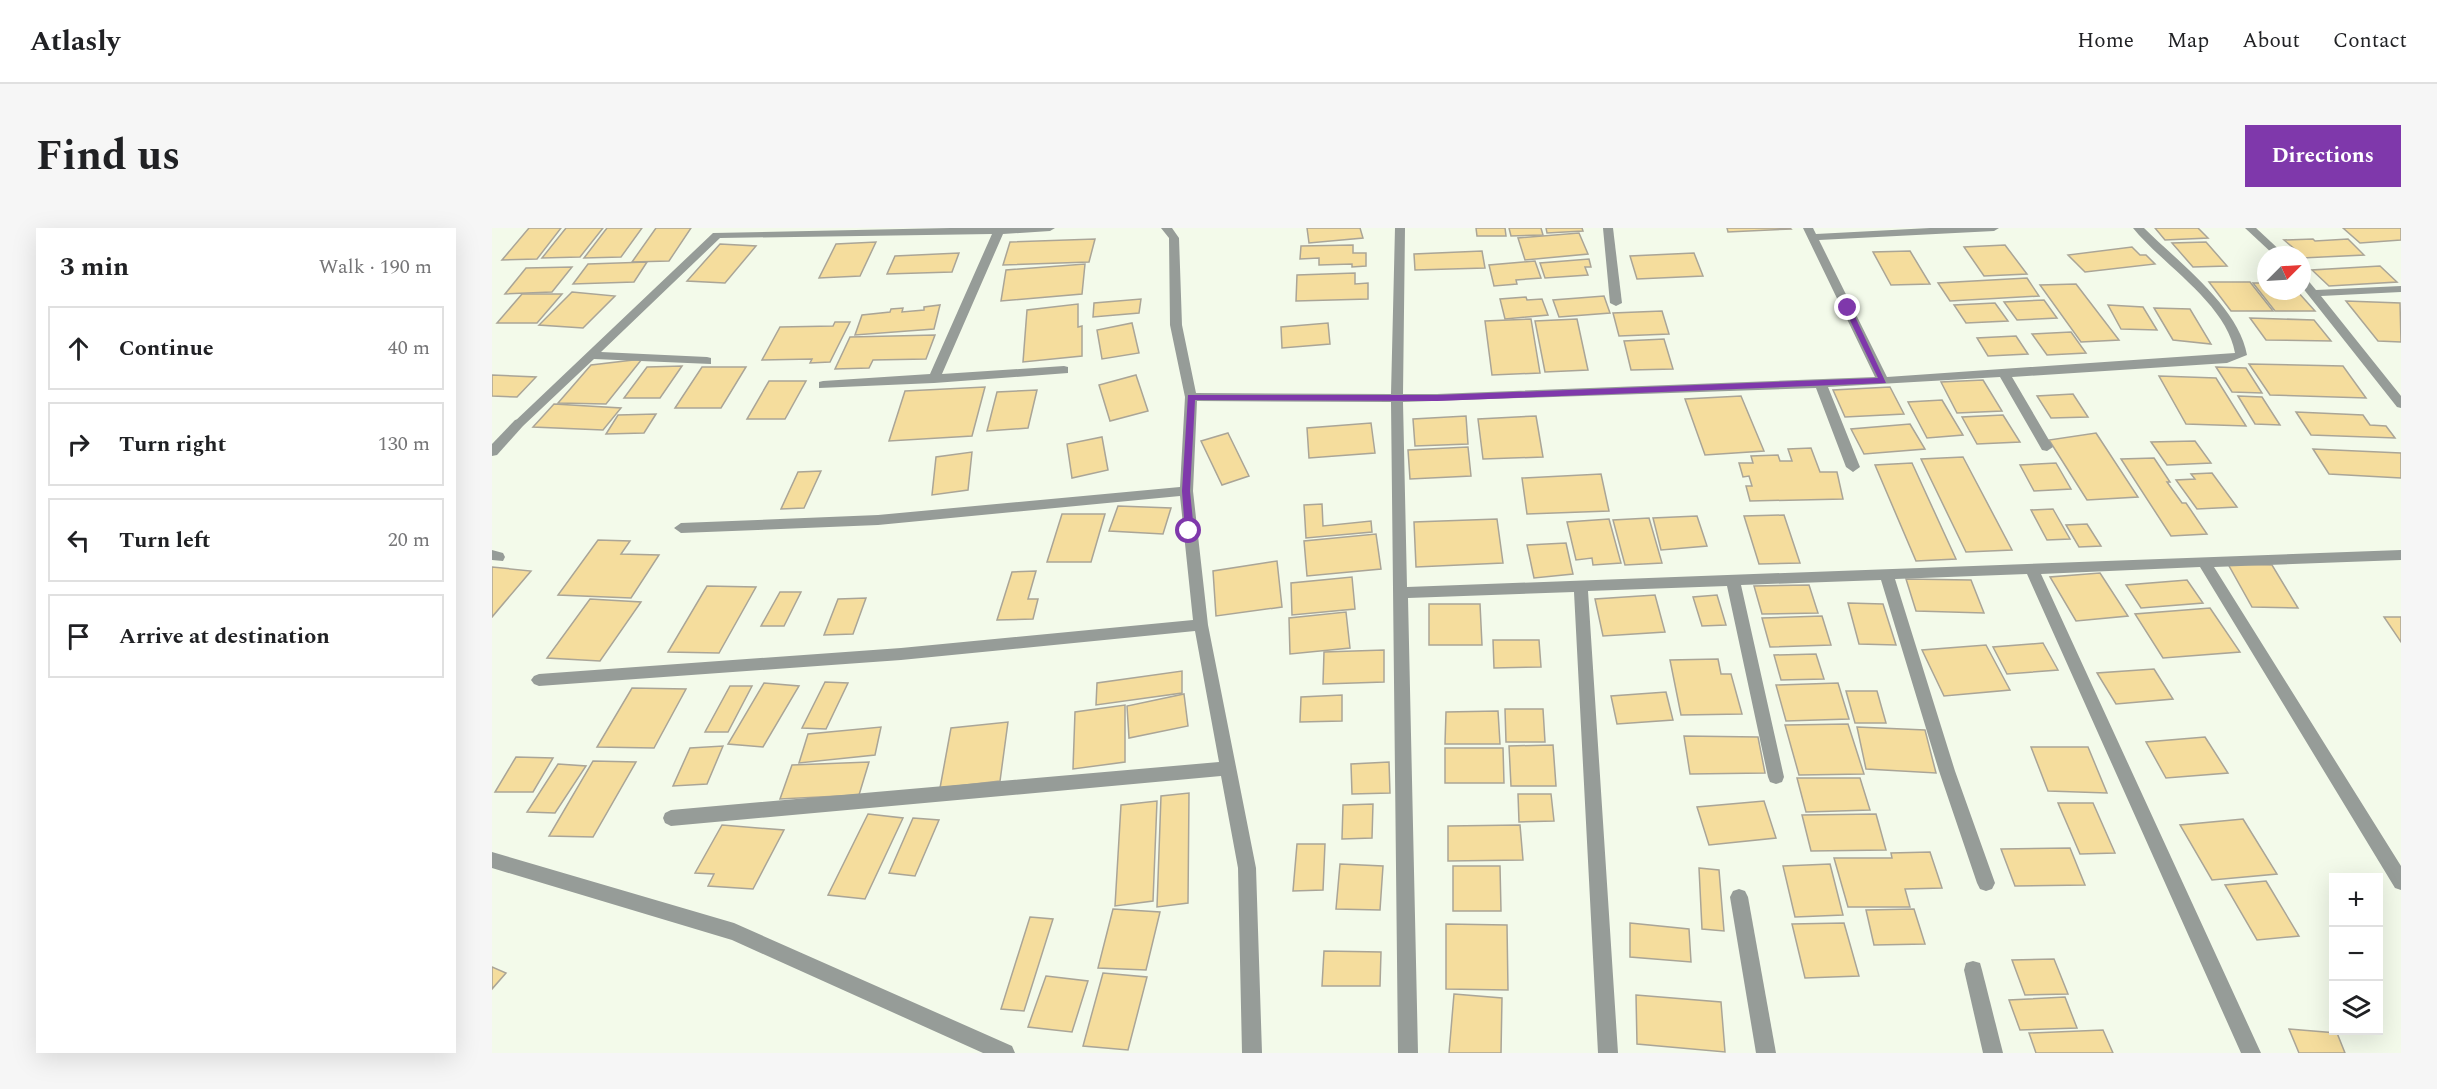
<!DOCTYPE html>
<html lang="en">
<head>
<meta charset="utf-8">
<style>
  :root { --surface:#fff; --page:#f6f6f6; --text:#202124; --muted:#757577; --line:#e0e0e0; --accent:#7f38ab }
  body { margin:0; font-family:Spectral,serif; background:var(--page); color:var(--text) }
  .controls { position:absolute; right:18px; bottom:18px; display:grid; overflow:hidden; border-radius:0px; box-shadow:0 6px 24px #0002 }
  .controls button { width:54px; height:54px; display:grid; place-items:center; padding:0; border:0; border-bottom:2px solid var(--line); background:var(--surface); color:var(--text); font:30px sans-serif }
  .compass { position:absolute; left:1765px; top:18px; width:54px; height:54px; border-radius:50%; background:var(--surface); box-shadow:0 6px 24px #0002; rotate:66deg }
  .stop { position:absolute; width:18px; height:18px; margin:-14px; border:4px solid #7f38ab; border-radius:50%; background:#fff }
  .stop.end { background:#7f38ab; border-color:#fff; box-shadow:0 2px 6px #0008 }
  .list { margin:0; padding:0; list-style:none }
  h2 { display:flex; justify-content:space-between; align-items:center; height:78px; margin:0; padding:0 24px; font-size:26px }
  h2 small { font-size:20px; font-weight:400; color:var(--muted) }
  .list li { display:grid; grid-template-columns:39px 1fr auto; gap:18px; align-items:center; box-sizing:border-box; height:84px; margin:0 12px 12px; padding:0 12px; border:2px solid var(--line); border-radius:0px }
  .list b { display:block; font-size:22px; white-space:nowrap }
  .list em { font-size:20px; font-style:normal; color:var(--muted) }
  .icon { flex:none; width:33px; height:33px; fill:none; stroke:currentColor; stroke-width:2; stroke-linecap:round; stroke-linejoin:round }
  .map { position:relative; flex:none; width:1909px; height:825px; overflow:hidden; border-radius:0px }
  header { display:flex; align-items:center; gap:36px; box-sizing:border-box; height:84px; padding:0 30px; background:var(--surface); border-bottom:2px solid var(--line) }
  header strong { font-size:28px }
  nav { display:flex; gap:33px; margin-inline-start:auto; font-size:21px }
  .intro { display:flex; align-items:center; justify-content:space-between; box-sizing:border-box; height:144px; padding:0 36px }
  h1 { margin:0; font-size:42px }
  .button { padding:15px 27px; border-radius:0px; background:var(--accent); color:#fff; font-size:21px; font-weight:700 }
  main { display:flex; gap:36px; padding:0 36px }
  aside { flex:1; background:var(--surface); border-radius:0px; box-shadow:0 6px 24px #0002 }
  .map>svg:first-child { display:block }
  .building { fill:#f5dd9d; stroke:#aaa597; stroke-width:1.5 }
  .lines { fill:none; stroke-linecap:round; stroke-linejoin:round }
  .lane { fill:#969c98; fill-rule:evenodd }
  .street { fill:#969c98; fill-rule:evenodd }
  .route { fill:#7f38ab }
</style>
</head>
<body>
<header>
<strong>Atlasly</strong>
<nav><a>Home</a><a>Map</a><a>About</a><a>Contact</a></nav>
</header>
<div class="intro"><h1>Find us</h1><a class="button">Directions</a></div>
<main>
<aside>
<h2>3 min<small>Walk · 190 m</small></h2>
<ul class="list">
<li><svg class="icon" aria-label="ahead" viewBox="0 0 24 24"><path d="M12 20V5M6 11l6-6 6 6"/></svg><div><b>Continue</b></div><em>40 m</em></li>
<li><svg class="icon" aria-label="right" viewBox="0 0 24 24"><path d="M7 20v-9h11M14 6l5 5-5 5"/></svg><div><b>Turn right</b></div><em>130 m</em></li>
<li><svg class="icon" aria-label="left" viewBox="0 0 24 24"><path d="M17 20v-9H6M10 6l-5 5 5 5"/></svg><div><b>Turn left</b></div><em>20 m</em></li>
<li><svg class="icon" aria-label="arrive" viewBox="0 0 24 24"><path d="M6 21V4h12l-3 4 3 4H6"/></svg><div><b>Arrive at destination</b></div></li>
</ul>
</aside>
<div class="map">
<svg width="1909" height="825" viewBox="0 0 1909 825">
  <rect width="100%" height="100%" fill="#f3faea"/>
  <!-- building -->
  <g class="building">
    <path d="M37 0H69L45 31 10 32Z"/>
    <path d="M74 0H111L88 29 50 30Z"/>
    <path d="M115 0H150L129 29 92 30Z"/>
    <path d="M164 0H199L177 33 140 34Z"/>
    <path d="M815 0H868L871 10 817 15Z"/>
    <path d="M984 0H1013L1014 8H985Z"/>
    <path d="M1017 0H1049L1051 7 1019 8Z"/>
    <path d="M1054 0H1090L1091 3 1055 5Z"/>
    <path d="M1235 0H1298L1299 1 1236 4Z"/>
    <path d="M1663 0H1706L1716 10 1673 12Z"/>
    <path d="M1851 0H1909V12L1868 15Z"/>
    <path d="M1087 5 1096 26 1033 32 1026 10Z"/>
    <path d="M603 11 597 34 511 37 518 14Z"/>
    <path d="M1821 11 1823 13 1856 11 1872 27 1810 30V27L1792 12Z"/>
    <path d="M384 14 368 48 327 50 344 16Z"/>
    <path d="M1714 14 1735 38 1701 39 1680 15Z"/>
    <path d="M228 16 264 18 233 55 195 53Z"/>
    <path d="M861 17V25H874V38L860 39V36L827 37V30L808 31 809 18Z"/>
    <path d="M1513 17 1535 46 1492 48 1472 19Z"/>
    <path d="M1640 19 1648 27H1654L1663 36 1593 44 1576 27Z"/>
    <path d="M990 23 993 40 923 42 922 26Z"/>
    <path d="M1418 23 1438 56 1399 57 1381 24Z"/>
    <path d="M467 25 460 44 395 46 403 28Z"/>
    <path d="M1202 25 1211 48 1145 51 1138 28Z"/>
    <path d="M1097 31 1099 39H1093L1096 47 1053 50 1048 35Z"/>
    <path d="M1043 33 1049 50 1024 52 1025 56 1002 58 997 37Z"/>
    <path d="M155 34 142 54 81 56 96 36Z"/>
    <path d="M593 36 590 66 509 73 514 42Z"/>
    <path d="M1888 38 1905 54 1837 58 1820 42Z"/>
    <path d="M80 39 60 64 13 66 34 40Z"/>
    <path d="M863 45V56L876 55V71L804 73 805 47Z"/>
    <path d="M1535 50 1547 68 1458 73 1446 55Z"/>
    <path d="M1717 54H1758L1781 83H1739Z"/>
    <path d="M1761 55H1774V63H1805L1823 83H1783Z"/>
    <path d="M1584 56 1627 112 1589 114 1548 57Z"/>
    <path d="M80 64 123 68 91 100 47 97Z"/>
    <path d="M30 66H70L45 95H5Z"/>
    <path d="M1112 68 1118 85 1067 89 1061 72Z"/>
    <path d="M1034 69 1035 72 1050 71 1056 87 1013 91 1008 71Z"/>
    <path d="M649 71 647 85 601 89 602 75Z"/>
    <path d="M1552 72 1565 90 1525 92 1512 74Z"/>
    <path d="M1854 73 1908 75 1909 114 1886 113Z"/>
    <path d="M1503 75 1516 93 1474 95 1462 77Z"/>
    <path d="M586 76V99L590 98V128L531 134 535 82Z"/>
    <path d="M448 77 442 101 363 107 370 87 398 84 399 81 411 80 410 84 432 82V79Z"/>
    <path d="M1616 77 1651 79 1665 102 1629 101Z"/>
    <path d="M1662 80 1698 81 1719 116 1681 112Z"/>
    <path d="M1170 83 1177 106 1127 108 1121 85Z"/>
    <path d="M1758 90 1822 92 1839 113 1774 112Z"/>
    <path d="M1039 91 1048 145 1000 147 993 93Z"/>
    <path d="M1085 91 1096 142 1053 144 1043 93Z"/>
    <path d="M343 94H358L338 134 318 135 320 131 270 132 288 99 341 98Z"/>
    <path d="M640 95 647 125 610 131 605 102Z"/>
    <path d="M836 95 838 116 790 120 789 99Z"/>
    <path d="M1579 104 1594 125 1555 127 1540 106Z"/>
    <path d="M443 107 434 131 381 132 377 140 343 141 358 109Z"/>
    <path d="M1524 108 1536 126 1496 128 1485 110Z"/>
    <path d="M1172 111 1181 141 1139 142 1132 113Z"/>
    <path d="M150 131 114 176 66 175 99 137Z"/>
    <path d="M1757 136 1851 138 1874 170 1778 167Z"/>
    <path d="M190 138 168 170H132L155 139Z"/>
    <path d="M210 139H254L229 180H183Z"/>
    <path d="M1724 139 1754 140 1770 165 1740 164Z"/>
    <path d="M0 147 44 149 25 169 0 168Z"/>
    <path d="M644 147 656 183 618 193 607 157Z"/>
    <path d="M1667 148 1724 150 1754 198 1694 196Z"/>
    <path d="M1491 152 1510 183 1465 185 1449 154Z"/>
    <path d="M277 153H314L293 191H255Z"/>
    <path d="M493 159 480 208 397 213 413 163Z"/>
    <path d="M1398 159 1412 186 1353 189 1341 162Z"/>
    <path d="M545 162 536 200 495 203 505 164Z"/>
    <path d="M1581 166 1596 189 1559 190 1545 168Z"/>
    <path d="M1249 168 1272 223 1213 227 1193 171Z"/>
    <path d="M1746 168 1770 169 1788 197 1763 196Z"/>
    <path d="M1450 172 1471 207 1435 210 1416 174Z"/>
    <path d="M62 176 129 180 111 202 41 199Z"/>
    <path d="M1804 184 1871 187 1878 197 1894 198 1903 210 1819 207Z"/>
    <path d="M164 186 152 205 114 206 126 187Z"/>
    <path d="M1511 187 1528 214 1485 216 1470 189Z"/>
    <path d="M974 188 976 216 923 218 921 191Z"/>
    <path d="M1044 188 1051 229 991 231 986 191Z"/>
    <path d="M879 195 883 225 817 230 815 200Z"/>
    <path d="M1418 196 1433 221 1372 226 1359 201Z"/>
    <path d="M736 205 757 248 730 257 709 213Z"/>
    <path d="M1604 205 1646 269 1595 272 1557 212Z"/>
    <path d="M610 209 616 242 580 250 575 216Z"/>
    <path d="M1703 213 1719 235 1675 237 1659 214Z"/>
    <path d="M976 219 979 248 918 251 916 222Z"/>
    <path d="M1319 220 1328 244H1345L1351 271 1258 273 1254 258H1260L1257 248 1251 249 1247 235H1261L1259 228 1286 227 1288 233H1300L1296 221Z"/>
    <path d="M1821 221 1909 225V250L1837 246Z"/>
    <path d="M480 224 476 262 440 267 444 229Z"/>
    <path d="M1471 229 1520 322 1474 324 1429 231Z"/>
    <path d="M1662 230 1678 254H1675L1690 275H1694L1715 306 1679 308 1629 231Z"/>
    <path d="M1420 235 1464 331 1424 333 1383 237Z"/>
    <path d="M1564 235 1579 261 1542 263 1528 237Z"/>
    <path d="M329 243 312 280 289 281 306 244Z"/>
    <path d="M1720 245 1745 279 1705 281 1684 252 1703 251 1699 246Z"/>
    <path d="M1109 246 1117 283 1035 286 1030 250Z"/>
    <path d="M830 276 831 298 879 293 880 304 814 310 812 277Z"/>
    <path d="M626 278 679 280 671 306 617 303Z"/>
    <path d="M1561 281 1578 311 1555 312 1539 282Z"/>
    <path d="M570 286H613L599 334H555Z"/>
    <path d="M1292 287 1308 335 1267 336 1252 288Z"/>
    <path d="M1205 288 1215 318 1169 322 1161 290Z"/>
    <path d="M1157 290 1170 335 1133 337 1121 292Z"/>
    <path d="M1005 291 1011 335 924 339 922 294Z"/>
    <path d="M1117 291 1129 335 1101 337 1100 330 1084 332 1075 294Z"/>
    <path d="M1595 296 1609 318 1587 319 1574 297Z"/>
    <path d="M884 306 889 341 815 348 812 313Z"/>
    <path d="M106 312 138 313 129 326 167 327 139 370 66 367Z"/>
    <path d="M1074 315 1081 346 1042 350 1035 317Z"/>
    <path d="M785 333 790 379 724 388 721 343Z"/>
    <path d="M1736 336 1780 337 1806 380 1760 379Z"/>
    <path d="M0 339 39 343 0 389Z"/>
    <path d="M544 343 536 371H546L541 391 505 392 520 344Z"/>
    <path d="M1608 345 1636 388 1584 393 1558 349Z"/>
    <path d="M860 349 863 381 800 387 799 355Z"/>
    <path d="M1414 351 1479 352 1492 385 1424 383Z"/>
    <path d="M1695 352 1711 375 1649 380 1634 357Z"/>
    <path d="M1317 357 1326 385 1270 386 1262 358Z"/>
    <path d="M215 358 264 359 227 425 176 424Z"/>
    <path d="M288 364H309L292 398H269Z"/>
    <path d="M1163 367 1173 404 1111 408 1103 371Z"/>
    <path d="M1225 367 1234 397 1210 398 1201 369Z"/>
    <path d="M374 370 361 406 332 407 346 371Z"/>
    <path d="M98 371 149 374 108 433 55 430Z"/>
    <path d="M1356 375 1391 376 1404 417 1367 416Z"/>
    <path d="M937 376H988L990 417H937Z"/>
    <path d="M1718 380 1748 424 1671 430 1643 386Z"/>
    <path d="M854 384 858 420 798 426 797 390Z"/>
    <path d="M1330 388 1339 417 1278 419 1270 390Z"/>
    <path d="M1892 389H1909V414Z"/>
    <path d="M1001 412H1047L1049 439 1002 440Z"/>
    <path d="M1551 415 1566 442 1515 446 1501 419Z"/>
    <path d="M1494 417 1518 462 1452 468 1430 422Z"/>
    <path d="M892 422V454L831 456 832 424Z"/>
    <path d="M1324 426 1332 451 1289 452 1282 427Z"/>
    <path d="M1226 431 1229 446H1239L1250 486 1189 487 1178 432Z"/>
    <path d="M1662 441 1681 471 1624 476 1605 445Z"/>
    <path d="M690 443V465L604 477 605 455Z"/>
    <path d="M333 454 356 455 334 501 310 500Z"/>
    <path d="M272 455 307 458 271 519 236 516Z"/>
    <path d="M1346 455 1357 491 1294 493 1284 457Z"/>
    <path d="M238 458H260L236 504H213Z"/>
    <path d="M140 460 194 461 162 520 105 519Z"/>
    <path d="M1354 463H1385L1394 495H1363Z"/>
    <path d="M1174 464 1181 492 1125 496 1119 468Z"/>
    <path d="M692 466 696 498 637 510 635 478Z"/>
    <path d="M850 467V493L808 494 809 469Z"/>
    <path d="M633 477V534L581 541 583 484Z"/>
    <path d="M1013 481H1051L1053 514H1014Z"/>
    <path d="M1006 483 1008 516H953L954 484Z"/>
    <path d="M516 494 508 553 448 560 459 500Z"/>
    <path d="M1356 496 1372 546 1307 547 1293 497Z"/>
    <path d="M389 499 383 527 307 535 316 506Z"/>
    <path d="M1365 499 1433 502 1444 545 1374 541Z"/>
    <path d="M1192 508 1266 509 1273 545 1198 546Z"/>
    <path d="M1713 509 1736 545 1674 550 1654 514Z"/>
    <path d="M1061 517 1064 558H1019L1017 518Z"/>
    <path d="M231 518 215 556 181 558 198 520Z"/>
    <path d="M1539 519H1596L1615 565 1556 563Z"/>
    <path d="M953 520H1011L1012 555H953Z"/>
    <path d="M24 529 61 530 41 564H3Z"/>
    <path d="M101 533 144 534 101 609 57 608Z"/>
    <path d="M377 534 367 567 288 571 300 537Z"/>
    <path d="M897 534 898 565 860 566 859 536Z"/>
    <path d="M66 536 94 538 63 585 35 584Z"/>
    <path d="M1305 550H1368L1378 582 1314 584Z"/>
    <path d="M697 565 696 675 665 679 669 568Z"/>
    <path d="M1026 566H1059L1062 593 1027 594Z"/>
    <path d="M665 573 661 673 623 678 629 577Z"/>
    <path d="M1272 573 1284 610 1217 617 1205 579Z"/>
    <path d="M1566 575H1601L1623 625 1588 626Z"/>
    <path d="M881 576 880 610 850 611 851 577Z"/>
    <path d="M376 586 411 590 373 671 336 667Z"/>
    <path d="M1384 586 1394 622 1319 623 1310 587Z"/>
    <path d="M421 590 447 592 423 648 397 645Z"/>
    <path d="M1751 591 1785 646 1720 652 1688 597Z"/>
    <path d="M230 597 292 602 261 661 216 658 222 646 203 645Z"/>
    <path d="M1028 597 1031 632 956 633V598Z"/>
    <path d="M805 616H833L831 662 801 663Z"/>
    <path d="M1578 620 1593 657 1523 658 1509 621Z"/>
    <path d="M1438 624 1450 660 1413 661 1418 679H1356L1342 630H1400L1399 625Z"/>
    <path d="M848 636 891 638 888 682 844 681Z"/>
    <path d="M1338 636 1351 687 1303 689 1291 638Z"/>
    <path d="M961 638H1008L1009 683H961Z"/>
    <path d="M1207 640 1227 642 1232 703 1210 701Z"/>
    <path d="M1774 653 1807 708 1765 712 1733 657Z"/>
    <path d="M621 681 668 684 654 742 606 740Z"/>
    <path d="M1422 681 1433 716 1382 717 1374 682Z"/>
    <path d="M538 689 561 691 532 783 509 781Z"/>
    <path d="M1138 695 1197 701 1199 734 1138 729Z"/>
    <path d="M1352 695 1367 748 1313 750 1300 696Z"/>
    <path d="M954 696 1015 697 1016 762 954 761Z"/>
    <path d="M832 723 889 724 888 758H830Z"/>
    <path d="M1562 731 1576 766 1533 767 1520 732Z"/>
    <path d="M0 739 14 745 0 761Z"/>
    <path d="M611 745 655 749 636 822 591 818Z"/>
    <path d="M554 748 596 753 580 804 536 799Z"/>
    <path d="M962 766 1010 770 1009 825H957Z"/>
    <path d="M1144 767 1229 774 1233 824 1145 816Z"/>
    <path d="M1573 769 1585 800 1528 802 1517 772Z"/>
    <path d="M1797 801 1845 805 1853 825H1807Z"/>
    <path d="M1611 802 1621 825H1544L1537 805Z"/>
  </g>
  <g class="lines">
    <!-- lane -->
    <g class="lane">
      <path d="M27 191 31 192V198L5 227 0 228V216L23 192Z"/>
      <path d="M0 322 11 325 13 329 11 333 0 332Z"/>
    </g>
    <!-- street -->
    <g class="street">
      <path d="M458 0H563L558 3 511 6 450 146 572 138 576 139V145L442 155 327 160V154L331 153 438 146 500 6 228 10 109 124 215 129 219 130V136L102 131 31 198H23L21 195 221 5Z"/>
      <path d="M669 0H680L687 10 690 97 704 165 899 166 903 0H913L911 166H945L1383 149 1311 0H1321L1324 6 1438 0H1507L1502 3 1327 12 1395 149 1743 125C1735 76 1671 37 1641 0H1652C1685 33 1747 79 1755 127L1735 135 1520 149 1561 219 1555 223 1550 222 1508 149 1336 159 1368 239 1361 244 1354 239 1324 160 911 174 915 359 1909 322V332L1722 339 1909 638V662L1903 660 1708 339 1549 346 1769 825H1749L1535 346 1403 351 1463 543 1503 655 1500 661 1494 663 1488 661 1485 655 1447 543 1389 352 1249 357 1292 549 1290 554 1284 556 1278 554 1276 549 1235 358 1096 363 1126 825H1106L1082 364 916 370 926 825H906L899 174 705 173 701 263 716 397 764 640 770 825H750L746 640 729 548 179 598 173 595 171 590 173 585 179 582 727 534 703 403 409 432 47 458 42 456 39 452 42 448 47 446 409 420 701 392 688 268 386 297 189 305 182 300 189 295 386 287 688 259 693 169 678 97 677 10Z"/>
      <path d="M1111 0H1121L1130 75 1124 78 1118 75Z"/>
      <path d="M1753 0H1764L1793 27H1782Z"/>
      <path d="M1810 49 1814 50 1824 62 1909 58V64L1829 68 1909 168V180L1905 179 1810 59Z"/>
      <path d="M0 624 242 695 520 818 523 825H491L240 712 0 640Z"/>
      <path d="M1247 661 1253 663 1256 669 1284 825H1264L1238 669 1241 663Z"/>
      <path d="M1481 733 1488 735 1490 742 1511 825H1491L1472 742 1474 735Z"/>
    </g>
  </g>
  <!-- route -->
  <path class="route" d="M1356 78 1359 80 1394 155 945 173 703 172 698 263 702 303 697 306 693 303 690 263 696 167H945L1386 150 1352 80Z"/>
</svg>
<div class="controls">
<button>+</button>
<button>−</button>
<button><svg class="icon" aria-label="layers" viewBox="0 0 24 24"><path d="M12 4l9 5-9 5-9-5zM3 14l9 5 9-5"/></svg></button>
</div>
<svg class="compass" viewBox="-18 -18 36 36"><path d="M0-13l5 13h-10z" fill="#e53935"/><path d="M0 13l5-13h-10z" fill="#757577"/></svg>
<div class="stop" style="left:697px;top:303px"></div>
<div class="stop end" style="left:1356px;top:80px"></div>
</div>
</main>
</body>
</html>
